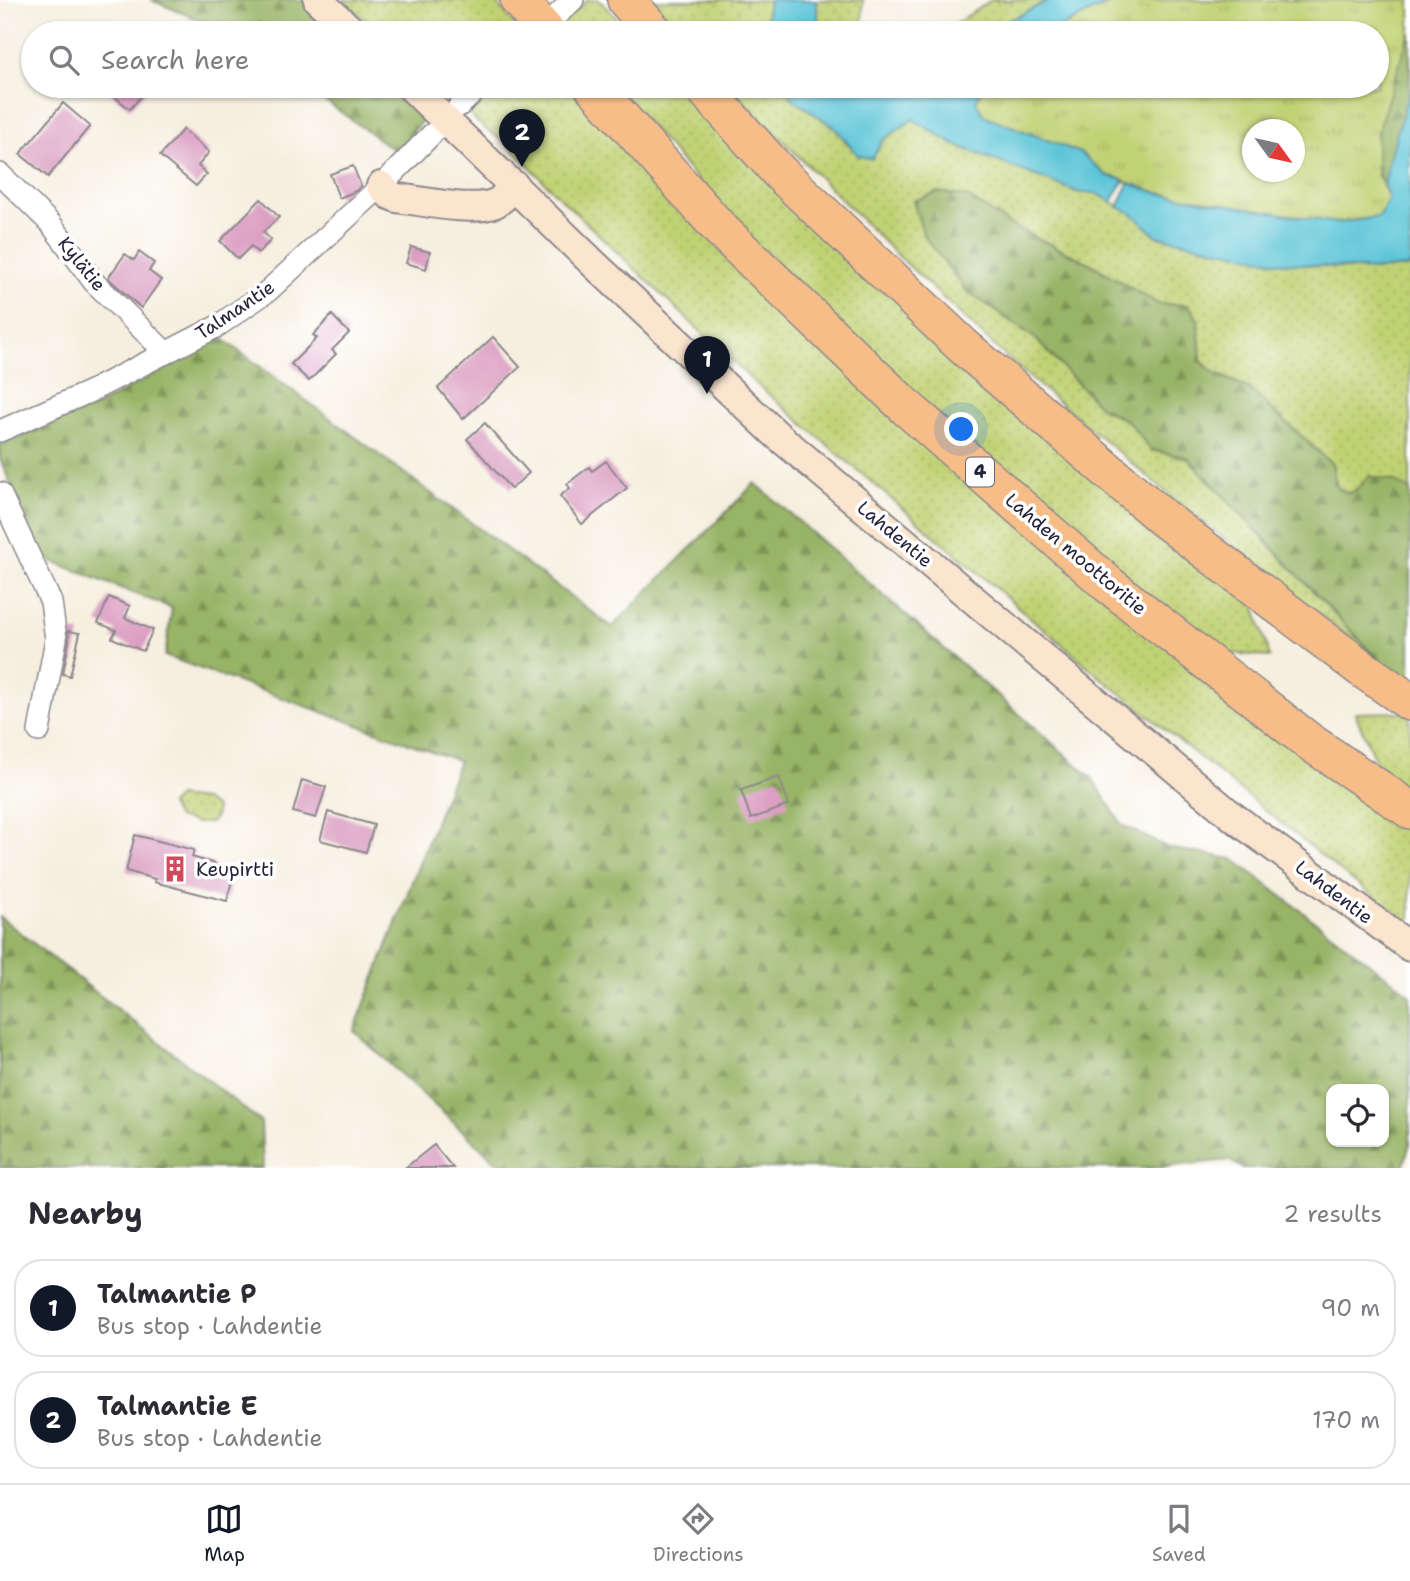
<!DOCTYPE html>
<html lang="en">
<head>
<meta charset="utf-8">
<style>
  :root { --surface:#fff; --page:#f2f2f3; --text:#2b2b33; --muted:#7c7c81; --line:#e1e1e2; --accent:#111827 }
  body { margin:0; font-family:"Shantell Sans",sans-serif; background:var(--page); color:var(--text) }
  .controls { position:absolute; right:21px; bottom:21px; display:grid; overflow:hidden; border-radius:14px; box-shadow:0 2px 5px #0004 }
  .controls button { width:63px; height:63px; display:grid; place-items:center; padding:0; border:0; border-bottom:2px solid var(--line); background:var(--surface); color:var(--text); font:35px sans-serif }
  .compass { position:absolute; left:1242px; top:119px; width:63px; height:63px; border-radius:50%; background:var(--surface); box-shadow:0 2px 5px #0004; rotate:123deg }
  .you { position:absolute; left:962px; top:430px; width:24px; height:24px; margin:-18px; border:5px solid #fff; border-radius:50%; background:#1a73e8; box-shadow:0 0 0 10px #1a73e833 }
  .badge { display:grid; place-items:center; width:46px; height:46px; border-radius:50%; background:var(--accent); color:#fff; font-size:23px; font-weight:700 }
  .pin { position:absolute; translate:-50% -58px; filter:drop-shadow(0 2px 4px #0008) }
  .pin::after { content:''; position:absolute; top:37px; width:24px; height:21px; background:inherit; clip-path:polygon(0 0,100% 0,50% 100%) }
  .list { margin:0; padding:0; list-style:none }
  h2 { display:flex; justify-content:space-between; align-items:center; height:91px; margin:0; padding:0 28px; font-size:30px }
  h2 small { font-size:23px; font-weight:400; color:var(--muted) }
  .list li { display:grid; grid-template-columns:46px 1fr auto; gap:21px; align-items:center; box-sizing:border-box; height:98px; margin:0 14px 14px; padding:0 14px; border:2px solid var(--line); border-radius:28px }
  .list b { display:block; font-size:26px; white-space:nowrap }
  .list p { margin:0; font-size:23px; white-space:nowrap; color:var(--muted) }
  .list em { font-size:23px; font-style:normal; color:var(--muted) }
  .icon { flex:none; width:38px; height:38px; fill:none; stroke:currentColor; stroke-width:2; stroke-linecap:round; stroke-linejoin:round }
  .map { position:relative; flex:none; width:1410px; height:1168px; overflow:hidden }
  .search { position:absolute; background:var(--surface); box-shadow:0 2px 5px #0004; left:21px; right:21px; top:21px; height:77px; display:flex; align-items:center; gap:18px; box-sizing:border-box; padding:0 24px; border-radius:38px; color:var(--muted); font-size:26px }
  .sheet { height:315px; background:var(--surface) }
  nav { display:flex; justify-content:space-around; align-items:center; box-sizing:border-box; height:98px; border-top:2px solid var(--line); background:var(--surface); font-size:19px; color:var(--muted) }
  nav a { display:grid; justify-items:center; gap:4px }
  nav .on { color:var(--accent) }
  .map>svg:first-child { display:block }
  .grass { fill:url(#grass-dots); stroke:#727a58; stroke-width:2 }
  .forest { fill:url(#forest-firs); stroke:#5d6b50; stroke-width:2; fill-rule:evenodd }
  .park { fill:url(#park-tufts); stroke:#727a58; stroke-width:2; fill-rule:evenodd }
  .water { fill:#5cc5d7; stroke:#3f7489; stroke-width:2 }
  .building { fill:#dc9fc3 }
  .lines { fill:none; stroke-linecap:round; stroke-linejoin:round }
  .street-casing { stroke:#8c888d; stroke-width:24 }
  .secondary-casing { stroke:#8c888d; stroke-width:32 }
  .highway-casing { stroke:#8c888d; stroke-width:40 }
  .street { stroke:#fff; stroke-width:21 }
  .secondary { stroke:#fce5cf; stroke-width:28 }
  .highway { stroke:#f7bd88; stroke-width:37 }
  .labels { text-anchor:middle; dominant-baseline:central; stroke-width:7; stroke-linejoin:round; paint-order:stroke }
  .shield { fill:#fff; stroke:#646476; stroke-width:2 }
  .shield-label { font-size:18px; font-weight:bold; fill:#22223b }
  .street-label { font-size:19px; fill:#22223b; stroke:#fff }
  .poi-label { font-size:19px; fill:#22223b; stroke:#fff; text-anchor:start }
</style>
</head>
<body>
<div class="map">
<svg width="1410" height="1168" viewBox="0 0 1410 1168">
  <defs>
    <pattern id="grass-dots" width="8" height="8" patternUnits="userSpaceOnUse" patternTransform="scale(1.75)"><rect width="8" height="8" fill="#c1d275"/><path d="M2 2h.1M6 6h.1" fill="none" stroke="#a6b466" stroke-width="1.8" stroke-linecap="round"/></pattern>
    <pattern id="forest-firs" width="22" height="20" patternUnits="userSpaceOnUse" patternTransform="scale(1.75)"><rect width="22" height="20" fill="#98b466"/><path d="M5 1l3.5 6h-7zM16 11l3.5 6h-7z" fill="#7c9255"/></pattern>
    <pattern id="park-tufts" width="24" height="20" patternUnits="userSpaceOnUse" patternTransform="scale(1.75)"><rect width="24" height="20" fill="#c1d275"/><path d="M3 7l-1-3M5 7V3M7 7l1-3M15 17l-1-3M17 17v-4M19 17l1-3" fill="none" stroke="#a6b466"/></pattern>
  </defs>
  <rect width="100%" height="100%" fill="#fff"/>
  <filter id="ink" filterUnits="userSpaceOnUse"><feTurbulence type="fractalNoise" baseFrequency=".0143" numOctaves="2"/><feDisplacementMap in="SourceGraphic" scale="14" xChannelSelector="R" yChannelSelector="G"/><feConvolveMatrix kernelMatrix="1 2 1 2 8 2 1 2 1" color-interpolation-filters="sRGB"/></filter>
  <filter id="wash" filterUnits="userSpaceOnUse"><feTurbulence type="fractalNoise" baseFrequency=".00686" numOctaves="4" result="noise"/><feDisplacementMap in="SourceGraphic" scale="28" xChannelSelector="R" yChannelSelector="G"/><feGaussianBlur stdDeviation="1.57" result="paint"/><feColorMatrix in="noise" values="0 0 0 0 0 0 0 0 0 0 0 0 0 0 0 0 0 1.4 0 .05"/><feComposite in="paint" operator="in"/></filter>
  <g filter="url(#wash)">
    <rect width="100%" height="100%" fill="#f6efdf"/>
    <!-- grass -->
    <g class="grass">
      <path d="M343 0H495L521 33H379Z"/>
      <path d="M588 0H599L631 33H570L562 24Z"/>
      <path d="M652 0H769L764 33H681Z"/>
      <path d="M816 0H863L862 33H818L819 25Z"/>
      <path d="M991 0H1049L985 33H942Z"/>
      <path d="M491 86H567L755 287 1270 726 1410 828V923L1348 877 1099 676 754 382 557 195 511 147 483 127 465 110Z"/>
      <path d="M616 86H680L783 194 1254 604 1270 657 1214 651 1093 552 878 360 736 225Z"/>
      <path d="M728 86H782L794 100 833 126 858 155 872 158 882 141 913 119 953 144 1080 193H1096L1130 212 1157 236 1277 262 1368 270 1410 267V490L1394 481 1349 493 1336 488 1332 464 1248 388 1213 372 1201 361 1198 320 1189 305 1158 304 1089 263 1018 229 966 290 1035 338 1101 408 1128 421 1151 450 1188 458 1379 661 1178 502 1016 366 893 251Z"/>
      <path d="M1402 712 1410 717V790L1379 769 1355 713Z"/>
      <path d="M178 797 204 800 216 808V816L211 823H197L177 818 170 805Z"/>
    </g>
    <!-- forest -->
    <g class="forest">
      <path d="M151 0H303L339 33H231Z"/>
      <path d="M1410 31V89L1388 164 1384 187C1361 145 1396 73 1410 31Z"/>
      <path d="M304 86H396L427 114 397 152Z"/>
      <path d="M939 192 967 197 1018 229 1089 263 1158 304 1189 305 1198 320 1201 361 1213 372 1248 388 1332 464 1337 488 1349 493 1356 490 1369 476 1394 481 1410 490V683L1379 661 1188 458 1151 450 1128 421 1101 408 1035 338 966 290 924 236 913 201Z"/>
      <path d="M220 337 612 627 755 483 1092 778 1122 825 1168 848 1233 859 1410 994V1143L1403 1168H1242L1229 1160 1153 1168H503L354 1031 459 761 165 656 172 608 43 558 0 459V445L95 407ZM1331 1089H1384V1142H1331Z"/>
      <path d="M0 917 261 1122 263 1168H0Z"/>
    </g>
    <!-- park -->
    <path class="park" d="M1119 0H1410V31L1377 133V174L1389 198 1379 217 1337 223 1251 209 1158 193 1106 175 1097 168 985 116 975 103 982 86H1377V33H1050L1096 9ZM1252 130H1294V172H1252Z"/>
    <!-- water -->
    <g class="water">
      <path d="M769 0H816L819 25 818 33H764Z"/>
      <path d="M1049 0H1119L1096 9 1050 33H985Z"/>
      <path d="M782 86H982L976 103 985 116 1081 153 1106 175 1124 180 1112 202 1096 193H1080L953 144 913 119 882 141 872 159 858 155 833 126 794 100Z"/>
      <path d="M1410 89V267L1368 270 1277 262 1157 236 1130 212 1118 207 1129 183 1158 193 1337 223 1379 217 1389 198 1384 187 1388 164Z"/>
    </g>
    <g id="blocks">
      <!-- building -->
      <g class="building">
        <path d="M101 86H150L130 109Z"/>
        <path d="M63 103 90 126 48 177 20 154Z"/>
        <path d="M183 129 209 152 198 166 207 174 196 186 160 156Z"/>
        <path d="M353 166 361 186 356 191 339 198 330 174Z"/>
        <path d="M261 199 279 217 263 232 271 240 258 253 251 246 238 259 220 241Z"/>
        <path d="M411 247 430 252 426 269 406 263Z"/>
        <path d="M139 252 154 263 149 271 161 280 141 308 108 278 125 254 134 260Z"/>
        <path d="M332 315 349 333 332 350 336 354 309 381 291 364 317 338 313 335Z"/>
        <path d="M493 337 520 367 463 419 438 388Z"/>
        <path d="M485 423 529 473 511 489 467 439Z"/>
        <path d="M606 461 627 488 582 524 560 496 570 488 567 484 589 467 592 471Z"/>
        <path d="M109 597 130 606 125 618 153 630 143 651 112 638 116 630 98 623Z"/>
        <path d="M68 631 80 633 70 676 63 674 69 641Z"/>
        <path d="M779 777 789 805 751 819 741 790Z"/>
        <path d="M302 780 326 787 316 818 293 812Z"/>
        <path d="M328 812 374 825 366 852 320 840Z"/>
        <path d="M135 835 194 850 192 857 215 864 214 867 234 872 227 901 154 882 155 879 126 871Z"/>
        <path d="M434 1145 453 1168H405Z"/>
      </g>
    </g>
  </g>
  <g filter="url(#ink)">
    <use href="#blocks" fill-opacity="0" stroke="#8c888d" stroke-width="2"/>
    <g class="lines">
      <!-- street casing -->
      <g class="street-casing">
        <g id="street">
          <path d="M558 14 573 0"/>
          <path d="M459 106 481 86"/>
          <path d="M0 174 51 224 94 282 166 353"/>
          <path d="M0 431 89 392 216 327 268 291 381 186 432 134"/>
          <path d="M0 493 51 602 56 639 39 731"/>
        </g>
      </g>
      <!-- secondary casing -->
      <g class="secondary-casing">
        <g id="secondary">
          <path d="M318 0 354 33"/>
          <path d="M410 86 594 264 777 435 1232 816 1410 947"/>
          <path d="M381 186 390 195 397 198C424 201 468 212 493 204 502 201 508 192 514 185"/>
        </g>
      </g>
      <!-- highway casing -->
      <g class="highway-casing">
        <g id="highway">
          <path d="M519 0 547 33"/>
          <path d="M626 0 655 33"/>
          <path d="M593 86 721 230 906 407 1108 584 1307 740 1410 810"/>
          <path d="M702 86 779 172 963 346 1163 518 1361 668 1410 702"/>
        </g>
      </g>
      <!-- street -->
      <use href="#street" class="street"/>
      <!-- secondary -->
      <use href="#secondary" class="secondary"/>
      <!-- highway -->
      <use href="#highway" class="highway"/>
    </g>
  </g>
  <!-- icons -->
  <defs>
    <g id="building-bare" transform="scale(2.1)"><path d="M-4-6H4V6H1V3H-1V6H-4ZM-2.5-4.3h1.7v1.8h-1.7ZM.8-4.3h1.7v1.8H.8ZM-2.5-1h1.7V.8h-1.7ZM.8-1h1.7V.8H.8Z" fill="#d1495b" stroke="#fff" stroke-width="2.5" paint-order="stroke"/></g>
  </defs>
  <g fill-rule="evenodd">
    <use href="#building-bare" x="175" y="869"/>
  </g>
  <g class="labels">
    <!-- shield labels -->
    <rect class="shield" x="966" y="457.5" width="28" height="29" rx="5"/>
    <g class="shield-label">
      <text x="980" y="472">4</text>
    </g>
    <!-- street labels -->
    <g class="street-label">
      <text transform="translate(82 264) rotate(51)">Kylätie</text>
      <text transform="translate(235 310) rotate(-34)">Talmantie</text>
      <text transform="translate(895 534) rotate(40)">Lahdentie</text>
      <text transform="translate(1076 554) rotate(40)">Lahden moottoritie</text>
      <text transform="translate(1334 892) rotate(37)">Lahdentie</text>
    </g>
    <!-- poi labels -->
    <g class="poi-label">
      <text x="196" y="869">Keupirtti</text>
    </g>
  </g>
</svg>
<div class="controls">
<button><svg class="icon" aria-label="locate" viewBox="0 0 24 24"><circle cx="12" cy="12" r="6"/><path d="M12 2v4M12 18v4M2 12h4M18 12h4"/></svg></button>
</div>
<svg class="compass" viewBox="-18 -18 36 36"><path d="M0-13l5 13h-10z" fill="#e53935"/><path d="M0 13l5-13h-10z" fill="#7c7c81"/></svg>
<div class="you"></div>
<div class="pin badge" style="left:707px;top:394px">1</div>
<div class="pin badge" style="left:522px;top:167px">2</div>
<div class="search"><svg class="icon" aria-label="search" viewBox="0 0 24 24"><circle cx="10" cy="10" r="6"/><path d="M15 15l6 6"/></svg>Search here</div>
</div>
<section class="sheet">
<h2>Nearby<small>2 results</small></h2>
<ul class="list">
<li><span class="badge">1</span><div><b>Talmantie P</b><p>Bus stop · Lahdentie</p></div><em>90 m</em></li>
<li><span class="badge">2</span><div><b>Talmantie E</b><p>Bus stop · Lahdentie</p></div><em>170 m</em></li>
</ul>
</section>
<nav>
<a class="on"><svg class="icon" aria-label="map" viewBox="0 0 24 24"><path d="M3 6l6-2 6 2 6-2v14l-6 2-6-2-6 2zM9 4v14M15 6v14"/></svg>Map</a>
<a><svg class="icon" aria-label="directions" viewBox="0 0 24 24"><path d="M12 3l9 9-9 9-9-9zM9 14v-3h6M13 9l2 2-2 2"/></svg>Directions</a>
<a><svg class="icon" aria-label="saved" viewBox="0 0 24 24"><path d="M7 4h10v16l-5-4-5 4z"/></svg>Saved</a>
</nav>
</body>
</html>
